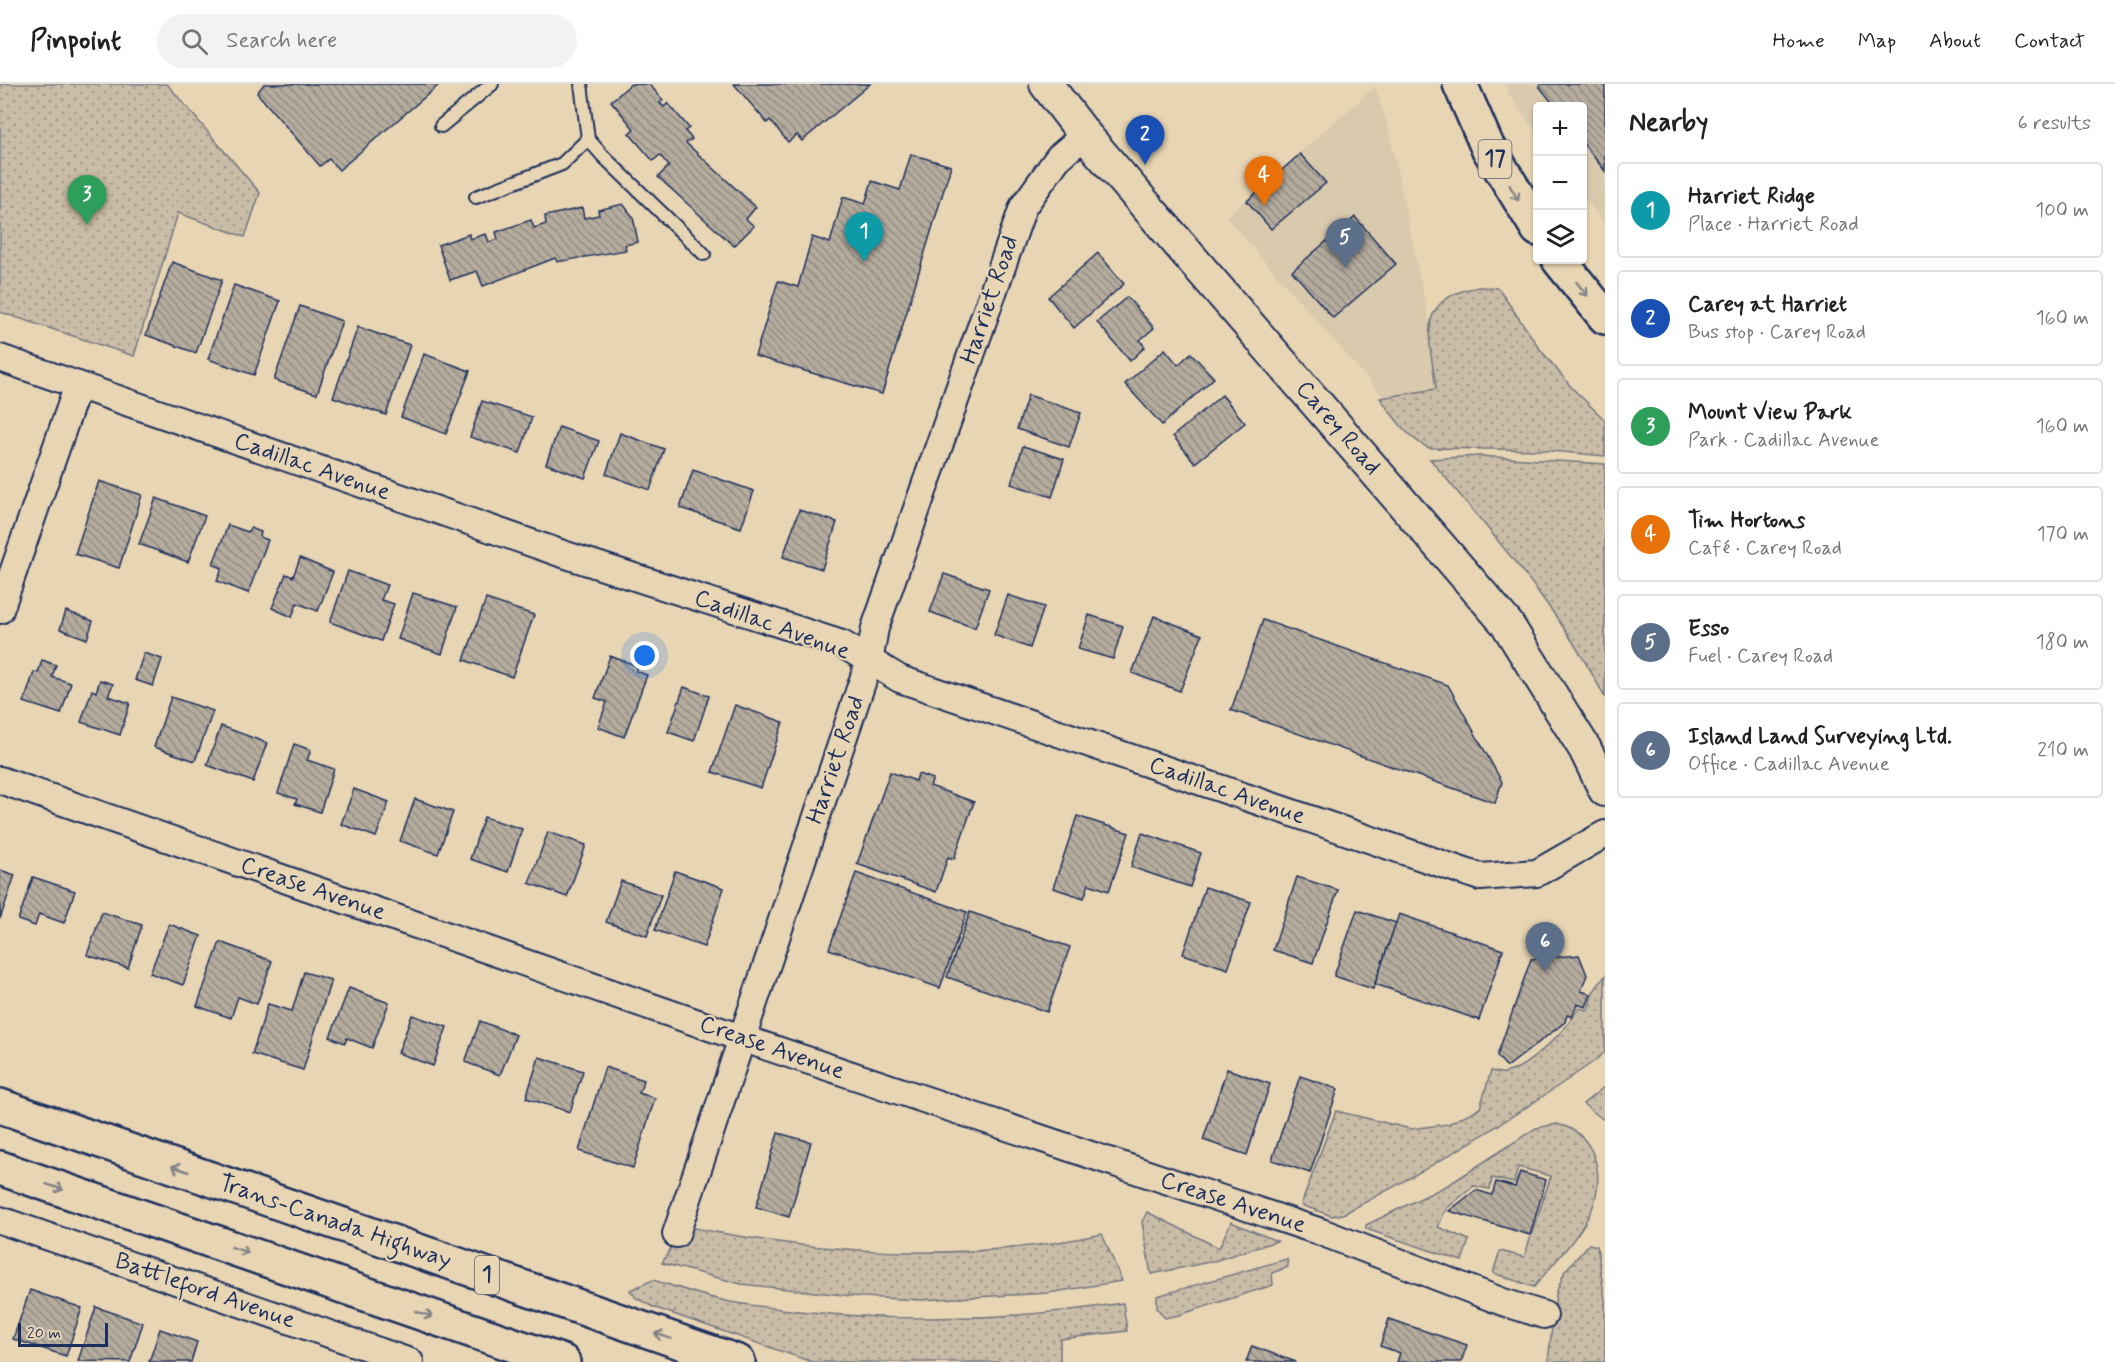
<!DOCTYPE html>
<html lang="en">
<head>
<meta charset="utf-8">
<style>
  :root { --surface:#fff; --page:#f2f2f2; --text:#222; --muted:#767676; --line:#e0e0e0; --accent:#2563eb }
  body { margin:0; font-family:Mynerve,sans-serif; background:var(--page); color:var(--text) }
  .controls { position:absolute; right:18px; top:18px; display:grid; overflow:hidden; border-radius:6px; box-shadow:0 2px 4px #0004 }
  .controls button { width:54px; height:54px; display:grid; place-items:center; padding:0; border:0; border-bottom:2px solid var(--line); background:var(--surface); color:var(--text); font:30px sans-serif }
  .scale { position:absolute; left:18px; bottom:15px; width:90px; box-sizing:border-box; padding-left:6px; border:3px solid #1b2f5e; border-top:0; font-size:16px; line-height:21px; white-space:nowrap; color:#1b2f5e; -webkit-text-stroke:4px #e8d5b3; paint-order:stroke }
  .you { position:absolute; left:645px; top:572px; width:21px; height:21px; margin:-15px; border:4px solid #fff; border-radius:50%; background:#1a73e8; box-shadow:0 0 0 9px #1a73e833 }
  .badge { display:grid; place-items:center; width:39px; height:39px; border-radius:50%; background:var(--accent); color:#fff; font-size:20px; font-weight:700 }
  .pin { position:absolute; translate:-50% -50px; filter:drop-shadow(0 2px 3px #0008) }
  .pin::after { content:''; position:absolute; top:32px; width:21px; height:18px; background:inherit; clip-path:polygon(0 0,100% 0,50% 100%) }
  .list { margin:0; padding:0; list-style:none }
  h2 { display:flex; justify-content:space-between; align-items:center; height:78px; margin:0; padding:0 24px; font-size:26px }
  h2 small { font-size:20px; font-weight:400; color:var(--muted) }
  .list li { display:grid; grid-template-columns:39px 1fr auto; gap:18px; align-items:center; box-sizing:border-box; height:96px; margin:0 12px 12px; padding:0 12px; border:2px solid var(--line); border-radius:6px }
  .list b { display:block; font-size:22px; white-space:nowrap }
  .list p { margin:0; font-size:20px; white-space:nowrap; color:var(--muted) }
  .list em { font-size:20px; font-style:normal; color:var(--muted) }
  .icon { flex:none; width:33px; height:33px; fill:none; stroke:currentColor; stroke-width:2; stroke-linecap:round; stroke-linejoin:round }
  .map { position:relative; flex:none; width:1605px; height:1278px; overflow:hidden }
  header { display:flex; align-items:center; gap:36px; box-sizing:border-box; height:84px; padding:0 30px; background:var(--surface); border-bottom:2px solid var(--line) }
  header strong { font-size:28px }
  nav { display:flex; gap:33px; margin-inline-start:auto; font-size:21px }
  .search { width:420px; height:54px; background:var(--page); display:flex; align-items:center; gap:15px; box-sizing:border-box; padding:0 21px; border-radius:33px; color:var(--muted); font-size:22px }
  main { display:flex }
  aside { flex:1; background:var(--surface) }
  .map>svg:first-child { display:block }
  .built { fill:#d9c9ad }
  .green { fill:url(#green-dots); stroke:#727682; stroke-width:1.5 }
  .building { fill:url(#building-back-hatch); stroke:#1b2f5e; stroke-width:1.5 }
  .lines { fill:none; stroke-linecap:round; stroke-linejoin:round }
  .service-casing { stroke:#1b2f5e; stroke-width:16 }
  .minor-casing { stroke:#1b2f5e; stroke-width:30 }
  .tertiary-casing { stroke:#1b2f5e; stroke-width:36 }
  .trunk-casing { stroke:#1b2f5e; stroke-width:38 }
  .service { stroke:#e8d5b3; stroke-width:12 }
  .minor { stroke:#e8d5b3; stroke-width:26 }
  .tertiary { stroke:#e8d5b3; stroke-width:32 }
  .trunk { stroke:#e8d5b3; stroke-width:33 }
  .oneway { stroke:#828288 }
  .labels { text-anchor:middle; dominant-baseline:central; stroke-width:4.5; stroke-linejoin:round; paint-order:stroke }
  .shield { fill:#e8d5b3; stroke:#586178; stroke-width:1.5 }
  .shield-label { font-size:22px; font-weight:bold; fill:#1b2f5e }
  .street-label { font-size:24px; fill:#1b2f5e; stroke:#e8d5b3 }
</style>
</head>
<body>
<header>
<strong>Pinpoint</strong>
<div class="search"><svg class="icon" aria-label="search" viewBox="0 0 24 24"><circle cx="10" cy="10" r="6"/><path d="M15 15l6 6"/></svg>Search here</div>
<nav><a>Home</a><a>Map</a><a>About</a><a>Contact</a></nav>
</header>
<main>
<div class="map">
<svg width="1605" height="1278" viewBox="0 0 1605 1278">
  <defs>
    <pattern id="green-dots" width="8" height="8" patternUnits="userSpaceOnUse" patternTransform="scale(1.5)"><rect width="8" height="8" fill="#cabda7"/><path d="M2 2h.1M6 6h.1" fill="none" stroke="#a39a8b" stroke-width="1.8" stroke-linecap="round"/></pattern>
    <pattern id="building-back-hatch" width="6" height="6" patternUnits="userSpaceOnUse" patternTransform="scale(1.5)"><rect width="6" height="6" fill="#b5ac9e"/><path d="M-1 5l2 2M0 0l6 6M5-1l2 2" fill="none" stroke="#928c84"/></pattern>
  </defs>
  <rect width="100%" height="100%" fill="#e8d5b3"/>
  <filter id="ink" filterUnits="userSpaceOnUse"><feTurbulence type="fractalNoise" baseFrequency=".0167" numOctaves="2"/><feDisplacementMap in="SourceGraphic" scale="12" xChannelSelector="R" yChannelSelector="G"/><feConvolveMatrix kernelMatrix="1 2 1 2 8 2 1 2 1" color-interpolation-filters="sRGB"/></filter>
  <g filter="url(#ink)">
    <!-- built -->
    <g class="built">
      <path d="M1505 0H1605V141L1583 111 1582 22H1538L1537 50 1510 12Z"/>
      <path d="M1375 3 1388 43 1451 341 1421 356 1226 133Z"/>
    </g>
    <!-- green -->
    <g class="green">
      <path d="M0 0H167L260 109 245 153 178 129 134 272 0 228Z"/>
      <path d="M1479 203 1498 204 1540 265 1572 304 1605 336V372L1541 366 1429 364C1407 354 1394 333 1380 314L1436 305C1430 255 1413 214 1479 203Z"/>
      <path d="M1479 372 1605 380V614C1561 526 1493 451 1430 375Z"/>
      <path d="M1605 892V968L1593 978C1511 1036 1432 1084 1343 1130L1332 1132 1301 1121 1336 1027 1411 1045 1448 1040 1480 1024 1491 987C1495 988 1501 990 1505 989 1529 984 1568 944 1579 924L1588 926 1593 908Z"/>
      <path d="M1605 1002V1031L1604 1036 1583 1020Z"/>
      <path d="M1557 1040C1596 1049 1605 1090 1592 1125 1580 1153 1553 1179 1534 1203L1493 1189 1500 1167 1524 1173 1551 1092 1518 1083 1514 1099 1492 1094 1490 1105 1474 1102 1446 1125 1438 1143 1469 1156 1462 1177 1366 1145V1141L1450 1100 1536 1044Z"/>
      <path d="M1147 1128 1219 1164 1231 1138 1277 1157 1214 1177 1151 1190 1142 1138Z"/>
      <path d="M684 1142C821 1170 964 1180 1102 1150L1122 1197 1048 1209 920 1216 862 1213 741 1200 662 1179Z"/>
      <path d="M1589 1160 1597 1162 1605 1217V1278H1548L1556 1209 1565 1187Z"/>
      <path d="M1287 1175 1288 1183 1272 1189 1273 1201 1179 1231 1165 1234 1157 1224V1212Z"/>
      <path d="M653 1196C681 1204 709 1215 737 1219 865 1239 995 1239 1123 1219L1127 1247 1060 1255V1278H812L653 1223 636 1214 630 1206Z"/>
    </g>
    <!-- building -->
    <g class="building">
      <path d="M264 0H440L339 86 329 75 320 82 257 9Z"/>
      <path d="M631 0H649L663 16 660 19 664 23 668 19 689 44 685 47 692 55 686 59 756 123 746 135 754 142 734 162 658 93 669 82 660 71 653 77 629 49 634 45 611 17Z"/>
      <path d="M734 0H870L802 57 797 51 788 58 770 36 767 39Z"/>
      <path d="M1541 0H1605V87L1582 58V22H1555L1539 2Z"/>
      <path d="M911 70 951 82 882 310 755 272 778 197 798 203 812 153 830 159 843 113 865 120 872 97 900 106Z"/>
      <path d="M1300 70 1326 99 1271 145 1247 117Z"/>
      <path d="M623 120 633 133 638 158 625 161 626 166 557 178 556 174 550 176 483 202 477 187 450 196 438 161 469 150 470 155 486 150 489 158 498 155 496 148 531 136 534 144 546 140 545 132 582 124 584 134 599 131 598 126Z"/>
      <path d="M1355 133 1396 180 1333 234 1292 187Z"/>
      <path d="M1098 169 1124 200 1074 244 1048 213Z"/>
      <path d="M172 178 222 196 196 269 146 251Z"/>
      <path d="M234 201 280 217 254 291 208 275Z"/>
      <path d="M1127 213 1154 244 1140 256 1145 263 1130 277 1097 238Z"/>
      <path d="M300 222 342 237 317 310 274 296Z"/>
      <path d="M358 243 410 261 386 331 333 313Z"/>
      <path d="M1165 265 1178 281 1191 269 1214 294 1162 341 1125 300Z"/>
      <path d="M424 270 470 287 446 350 401 333Z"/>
      <path d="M1028 311 1081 329 1069 363 1017 345Z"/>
      <path d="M1222 311 1245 339 1195 379 1173 352Z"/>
      <path d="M482 317 532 333 520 369 470 353Z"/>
      <path d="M559 343 599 357 585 394 546 380Z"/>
      <path d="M620 349 664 365 650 406 606 390Z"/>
      <path d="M1023 362 1064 375 1052 413 1011 400Z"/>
      <path d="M693 386 754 407 741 444 680 424Z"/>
      <path d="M99 397 142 411 119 484 75 470Z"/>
      <path d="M156 414 205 432 188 478 139 460Z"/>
      <path d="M799 426 837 438 822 485 783 473Z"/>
      <path d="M228 441 248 448 250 444 261 448 260 453 268 456 248 509 217 497 222 484 213 480Z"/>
      <path d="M300 474 333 488 318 527 297 519 292 533 272 524 286 490 293 493Z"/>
      <path d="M348 487 387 501 381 516 394 520 381 557 330 538Z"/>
      <path d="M944 490 989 505 975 544 930 528Z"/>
      <path d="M413 509 457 523 442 570 398 555Z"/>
      <path d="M1008 511 1044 523 1030 564 994 551Z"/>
      <path d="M486 515 534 531 512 593 464 576Z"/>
      <path d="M66 527 93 537 87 555 60 545Z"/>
      <path d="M1089 531 1123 542 1113 575 1078 565Z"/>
      <path d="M1154 532 1202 551 1180 607 1132 589Z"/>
      <path d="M1263 536 1448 601 1502 698 1495 719 1231 626Z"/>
      <path d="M144 569 162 575 153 602 135 596Z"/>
      <path d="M610 572 638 582 636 587 647 591 624 653 598 643 607 618 595 614Z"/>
      <path d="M42 576 56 581 52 593 71 599 61 630 24 618 34 588 38 589Z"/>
      <path d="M100 596 113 600 108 612 130 619 120 651 81 638 92 606 96 608Z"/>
      <path d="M684 603 709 612 694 657 668 648Z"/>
      <path d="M171 613 213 627 195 677 154 663Z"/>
      <path d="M735 621 783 638 761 704 712 688Z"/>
      <path d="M221 642 267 659 253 698 207 681Z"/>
      <path d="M294 660 311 666 307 676 334 685 320 728 295 720 297 715 278 709Z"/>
      <path d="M890 688 916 697 918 690 933 695 930 702 974 718 954 775 948 773 936 808 857 780Z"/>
      <path d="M354 705 389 718 376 753 341 740Z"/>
      <path d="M415 715 453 728 438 770 400 757Z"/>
      <path d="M1077 732 1129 749 1109 807 1089 800 1084 814 1053 804Z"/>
      <path d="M484 733 522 745 508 788 470 775Z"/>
      <path d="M548 748 586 761 567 813 529 799Z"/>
      <path d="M1142 749 1201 769 1190 803 1131 783Z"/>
      <path d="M0 786 15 791 0 835Z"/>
      <path d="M675 787 724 804 704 863 655 846Z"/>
      <path d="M856 789 967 828 940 904 829 865Z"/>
      <path d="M33 793 75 807 64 839 39 830 35 842 18 836Z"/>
      <path d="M1297 793 1338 806 1313 879 1273 866Z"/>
      <path d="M621 797 661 811 647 852 606 838Z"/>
      <path d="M1205 803 1251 818 1228 885 1183 870Z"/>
      <path d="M1357 826 1396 839 1373 905 1334 892Z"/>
      <path d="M102 828 142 841 128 884 87 871Z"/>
      <path d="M970 828 1070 863 1047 928 947 893Z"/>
      <path d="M1399 830 1503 866 1479 936 1375 900Z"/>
      <path d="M169 840 201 852 183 901 150 889Z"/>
      <path d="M220 858 272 877 257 920 238 913 231 934 197 922Z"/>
      <path d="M1579 871 1587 891 1581 907 1591 910 1586 923 1577 920 1572 933 1567 931 1565 938 1507 983 1497 972 1531 875Z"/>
      <path d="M304 888 331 896 303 986 252 970 268 920 292 927Z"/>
      <path d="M349 904 389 919 372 964 347 954 345 959 330 953Z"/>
      <path d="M412 931 447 943 433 982 398 969Z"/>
      <path d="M480 937 516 951 500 991 465 978Z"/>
      <path d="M539 973 583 987 570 1028 526 1014Z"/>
      <path d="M605 983 644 996 639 1009 655 1014 633 1084 579 1067Z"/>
      <path d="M1227 985 1270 1000 1247 1071 1203 1056Z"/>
      <path d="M1300 992 1338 1005 1310 1089 1272 1076Z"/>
      <path d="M778 1049 811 1058 789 1133 756 1123Z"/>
      <path d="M1520 1088 1546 1096 1530 1151 1449 1127 1476 1106 1492 1111 1496 1098 1515 1103Z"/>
      <path d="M30 1206 82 1224 66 1272 13 1255Z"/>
      <path d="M96 1223 143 1239 130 1278 78 1277Z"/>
      <path d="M1389 1235 1467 1261 1461 1278H1397L1400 1269 1380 1262Z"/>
      <path d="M160 1245 197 1258 191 1278H149Z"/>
      <path d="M1252 1262 1296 1278H1246Z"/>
    </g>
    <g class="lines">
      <!-- service casing -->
      <g class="service-casing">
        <g id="service">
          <path d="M581 0 588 55 603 72 704 170"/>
          <path d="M441 42 492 0"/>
          <path d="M476 113 562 80 588 55"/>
        </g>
      </g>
      <!-- minor casing -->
      <g class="minor-casing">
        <g id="minor">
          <path d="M0 274 563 470 842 560 900 595 1480 793 1537 789 1605 750"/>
          <path d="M0 526 78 301"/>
          <path d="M0 696 741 954 1321 1148 1503 1218 1544 1231"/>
          <path d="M0 1136 410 1278"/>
          <path d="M676 1150 869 578 875 544 1023 123 1058 74 1085 51"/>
        </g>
      </g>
      <!-- tertiary casing -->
      <g class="tertiary-casing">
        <path id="tertiary" d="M1046 0 1085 51 1507 540 1585 665 1605 706"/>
      </g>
      <!-- trunk casing -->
      <g class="trunk-casing">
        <g id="trunk">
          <path d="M1460 0 1487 62 1538 145"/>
          <path d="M1559 176 1605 233"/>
          <path d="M0 1022 738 1278"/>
          <path d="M0 1084 563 1278"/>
        </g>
      </g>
      <!-- service -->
      <use href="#service" class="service"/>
      <!-- minor -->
      <use href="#minor" class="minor"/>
      <!-- tertiary -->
      <use href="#tertiary" class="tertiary"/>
      <!-- trunk -->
      <use href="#trunk" class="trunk"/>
    </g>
    <!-- one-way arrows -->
    <defs><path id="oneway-shaft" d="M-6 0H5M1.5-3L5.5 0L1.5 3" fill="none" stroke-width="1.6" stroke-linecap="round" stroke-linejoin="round" transform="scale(1.5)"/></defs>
    <g class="oneway">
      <use href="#oneway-shaft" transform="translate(1514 109) rotate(60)"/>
      <use href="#oneway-shaft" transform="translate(1582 205) rotate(51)"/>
      <use href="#oneway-shaft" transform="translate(180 1085) rotate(-161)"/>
      <use href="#oneway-shaft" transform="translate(55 1103) rotate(19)"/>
      <use href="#oneway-shaft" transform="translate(240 1166) rotate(19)"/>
      <use href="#oneway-shaft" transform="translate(424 1230) rotate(19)"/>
      <use href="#oneway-shaft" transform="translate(663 1252) rotate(-161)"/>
    </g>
  </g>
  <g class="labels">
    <!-- shield labels -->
    <g class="shield">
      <rect x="1478.5" y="56" width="33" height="38" rx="4.5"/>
      <rect x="475" y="1172" width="24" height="38" rx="4.5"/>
    </g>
    <g class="shield-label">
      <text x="1495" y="75">17</text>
      <text x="487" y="1191">1</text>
    </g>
    <!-- street labels -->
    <g class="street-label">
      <text transform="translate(990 216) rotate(-71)">Harriet Road</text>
      <text transform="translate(1338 344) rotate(49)">Carey Road</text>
      <text transform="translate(312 383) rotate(19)">Cadillac Avenue</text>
      <text transform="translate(772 541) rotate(20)">Cadillac Avenue</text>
      <text transform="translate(836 676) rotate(-71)">Harriet Road</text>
      <text transform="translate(1227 707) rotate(19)">Cadillac Avenue</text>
      <text transform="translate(313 805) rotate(19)">Crease Avenue</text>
      <text transform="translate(772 964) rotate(19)">Crease Avenue</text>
      <text transform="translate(1233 1119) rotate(18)">Crease Avenue</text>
      <text transform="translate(335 1138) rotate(19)">Trans-Canada Highway</text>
      <text transform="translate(205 1207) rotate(19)">Battleford Avenue</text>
    </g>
  </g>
</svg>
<div class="controls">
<button>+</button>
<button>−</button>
<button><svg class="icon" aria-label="layers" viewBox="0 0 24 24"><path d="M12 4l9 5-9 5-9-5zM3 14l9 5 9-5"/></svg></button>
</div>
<div class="scale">20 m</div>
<div class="you"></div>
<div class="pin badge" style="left:864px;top:178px;background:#0f9aa8">1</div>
<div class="pin badge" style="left:1145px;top:81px;background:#1a4fb4">2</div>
<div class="pin badge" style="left:87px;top:141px;background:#2e9e5b">3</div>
<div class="pin badge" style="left:1264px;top:122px;background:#e8710a">4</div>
<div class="pin badge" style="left:1345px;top:184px;background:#5c6f8a">5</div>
<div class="pin badge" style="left:1545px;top:888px;background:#5c6f8a">6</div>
</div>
<aside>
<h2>Nearby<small>6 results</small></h2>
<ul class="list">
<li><span class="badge" style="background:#0f9aa8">1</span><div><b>Harriet Ridge</b><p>Place · Harriet Road</p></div><em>100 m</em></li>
<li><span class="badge" style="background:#1a4fb4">2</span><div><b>Carey at Harriet</b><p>Bus stop · Carey Road</p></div><em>160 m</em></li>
<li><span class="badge" style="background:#2e9e5b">3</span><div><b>Mount View Park</b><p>Park · Cadillac Avenue</p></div><em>160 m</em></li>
<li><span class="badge" style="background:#e8710a">4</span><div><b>Tim Hortons</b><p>Café · Carey Road</p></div><em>170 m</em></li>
<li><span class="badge" style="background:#5c6f8a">5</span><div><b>Esso</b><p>Fuel · Carey Road</p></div><em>180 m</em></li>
<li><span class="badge" style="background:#5c6f8a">6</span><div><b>Island Land Surveying Ltd.</b><p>Office · Cadillac Avenue</p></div><em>210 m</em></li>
</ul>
</aside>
</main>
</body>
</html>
